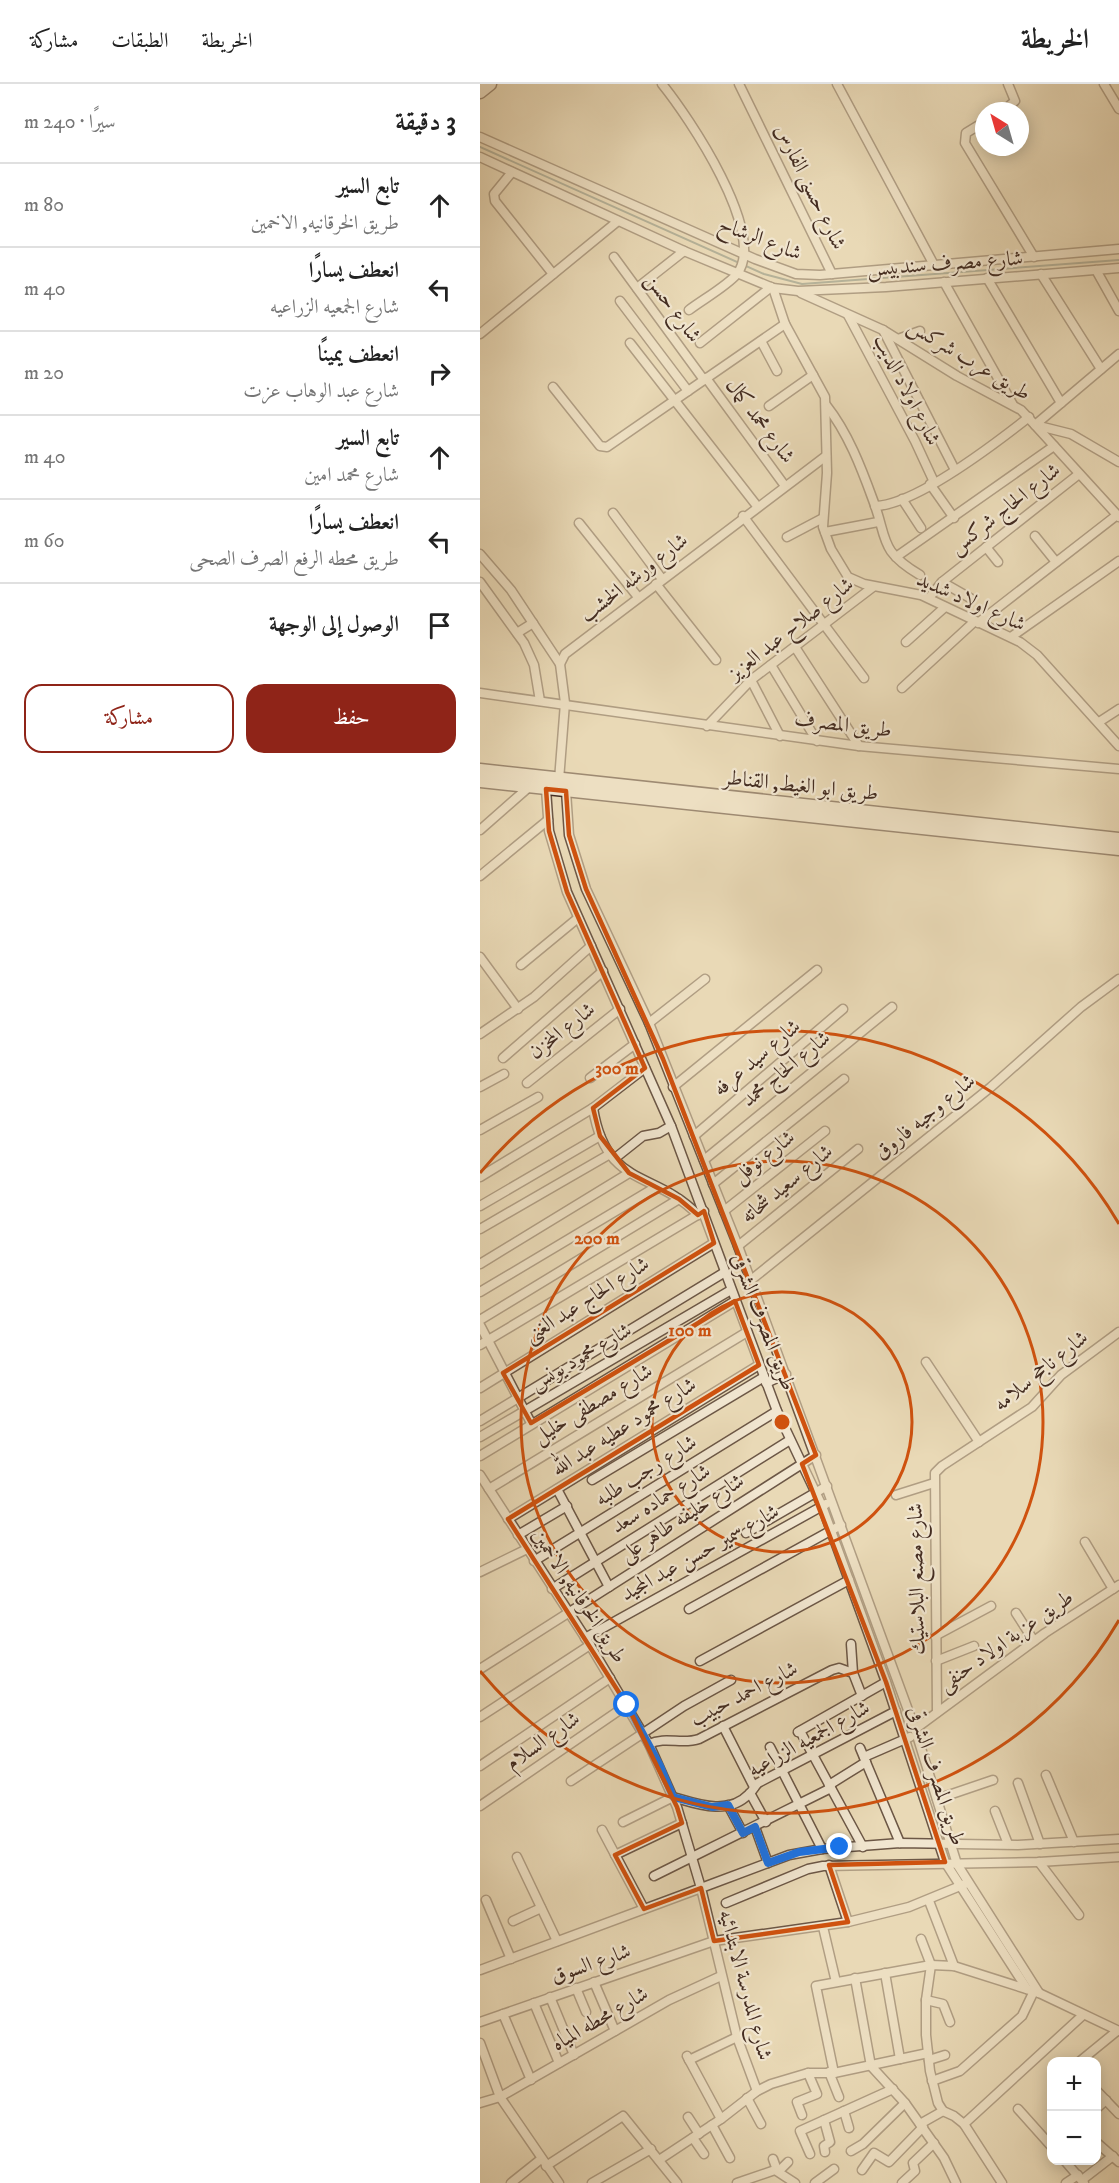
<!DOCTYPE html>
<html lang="ar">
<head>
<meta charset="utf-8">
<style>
  :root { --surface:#fff; --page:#f6f6f6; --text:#222; --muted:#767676; --line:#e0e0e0; --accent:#8f2418 }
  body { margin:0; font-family:"IM FELL DW Pica",Amiri,serif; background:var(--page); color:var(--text); direction:rtl }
  .controls { position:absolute; right:18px; bottom:18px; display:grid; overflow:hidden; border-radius:12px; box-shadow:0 3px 15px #0003 }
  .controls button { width:54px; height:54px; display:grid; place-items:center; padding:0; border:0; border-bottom:2px solid var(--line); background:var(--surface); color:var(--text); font:30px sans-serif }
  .compass { position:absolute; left:495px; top:18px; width:54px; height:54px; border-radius:50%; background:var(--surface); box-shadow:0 3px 15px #0003; rotate:323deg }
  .stop { position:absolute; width:18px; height:18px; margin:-14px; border:4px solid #1a73e8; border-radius:50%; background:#fff }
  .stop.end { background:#1a73e8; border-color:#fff; box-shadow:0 2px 6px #0008 }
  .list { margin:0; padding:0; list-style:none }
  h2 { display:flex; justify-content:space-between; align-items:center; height:78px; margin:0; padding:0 24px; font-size:26px }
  h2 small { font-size:20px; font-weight:400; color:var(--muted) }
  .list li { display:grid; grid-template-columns:39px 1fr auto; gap:18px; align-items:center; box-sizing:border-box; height:84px; padding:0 24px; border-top:2px solid var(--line) }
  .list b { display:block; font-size:22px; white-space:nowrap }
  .list p { margin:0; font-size:20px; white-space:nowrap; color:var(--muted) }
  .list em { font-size:20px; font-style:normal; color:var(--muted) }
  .actions { display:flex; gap:12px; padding:18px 24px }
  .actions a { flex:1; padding:14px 0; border:2px solid var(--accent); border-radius:18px; text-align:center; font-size:21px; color:var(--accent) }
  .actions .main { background:var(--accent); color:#fff }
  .icon { flex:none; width:33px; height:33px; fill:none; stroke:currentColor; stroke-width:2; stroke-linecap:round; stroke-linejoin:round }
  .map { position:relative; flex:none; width:639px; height:2099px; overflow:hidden; direction:ltr }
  header { display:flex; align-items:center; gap:36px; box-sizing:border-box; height:84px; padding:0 30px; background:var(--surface); border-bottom:2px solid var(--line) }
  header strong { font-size:28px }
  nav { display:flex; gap:33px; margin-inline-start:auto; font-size:21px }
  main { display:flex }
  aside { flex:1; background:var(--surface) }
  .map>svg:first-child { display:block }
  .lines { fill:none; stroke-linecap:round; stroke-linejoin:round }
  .stream { stroke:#768273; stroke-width:2 }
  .minor-casing { stroke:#6c5746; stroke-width:11 }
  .secondary-casing { stroke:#432c21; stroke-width:15 }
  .minor { stroke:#f1e6d0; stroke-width:8 }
  .secondary { stroke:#f1e6d0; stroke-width:12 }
  .route { stroke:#1a73e8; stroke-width:8 }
  .marked { fill:none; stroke:#cf520f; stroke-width:4.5; stroke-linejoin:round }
  .ring { fill:none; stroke:#cf520f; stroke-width:3 }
  .labels { text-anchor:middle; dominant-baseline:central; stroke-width:4.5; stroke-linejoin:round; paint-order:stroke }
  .street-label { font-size:21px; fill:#432c21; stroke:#f1e6d0 }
  .centre { fill:#cf520f; stroke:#f1e6d0; stroke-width:3 }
  .ring-label { font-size:18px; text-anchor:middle; font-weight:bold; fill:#cf520f; stroke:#f1e6d0; stroke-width:4.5; stroke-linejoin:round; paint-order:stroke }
</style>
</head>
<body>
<header>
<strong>الخريطة</strong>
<nav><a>الخريطة</a><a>الطبقات</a><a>مشاركة</a></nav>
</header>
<main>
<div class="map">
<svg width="639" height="2099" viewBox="0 0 639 2099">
  <rect width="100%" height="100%" fill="#e9d9b6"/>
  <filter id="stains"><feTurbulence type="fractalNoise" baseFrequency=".00333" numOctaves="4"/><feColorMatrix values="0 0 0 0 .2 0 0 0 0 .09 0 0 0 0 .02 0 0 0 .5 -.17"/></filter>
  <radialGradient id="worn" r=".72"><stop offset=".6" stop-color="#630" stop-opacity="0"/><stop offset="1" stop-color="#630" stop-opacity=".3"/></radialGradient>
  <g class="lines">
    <!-- stream -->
    <path class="stream" d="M0 63 284 190 322 200 639 176"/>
    <!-- minor casing -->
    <g class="minor-casing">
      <g id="minor">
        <path d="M182 0C208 32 288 150 257 190 247 202 222 216 209 226"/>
        <path d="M259 0 352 190"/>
        <path d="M357 0 454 181"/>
        <path d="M624 0 639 25"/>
        <path d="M523 27 535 17 528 0"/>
        <path d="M504 38 486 49 485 59 554 173"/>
        <path d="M0 53 275 175 316 190 340 191 639 165"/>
        <path d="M0 73 204 167 293 204 318 207 406 203 639 184"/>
        <path d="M32 88 14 110 15 117 73 190"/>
        <path d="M134 173 224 296"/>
        <path d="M616 186 639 227"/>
        <path d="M561 190 621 285"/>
        <path d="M507 194 581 319"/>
        <path d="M464 198 533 321"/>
        <path d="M157 204 204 167"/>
        <path d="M293 204 305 240 345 313 347 389 343 443 351 465 368 493 384 500 441 511 540 558 557 571 639 662"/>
        <path d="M321 209 403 246 477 292 541 326 555 341 591 350 639 378"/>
        <path d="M140 217 208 307"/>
        <path d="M368 231 435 357 454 398"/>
        <path d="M403 246 475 386"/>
        <path d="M0 250 138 137"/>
        <path d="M418 255 440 247"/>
        <path d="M281 257 297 287"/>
        <path d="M150 259 277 422"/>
        <path d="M220 259 291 203"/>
        <path d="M639 270 555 341 639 433"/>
        <path d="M226 294 305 402"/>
        <path d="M73 303 120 362 127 363 305 240"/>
        <path d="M346 321C368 349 381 383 393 416 408 455 398 466 440 491"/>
        <path d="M289 322 333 291"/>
        <path d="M450 400 474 434"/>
        <path d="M422 415 441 444"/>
        <path d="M395 422C436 421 516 359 549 333"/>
        <path d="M133 429 182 495"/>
        <path d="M263 432 384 594"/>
        <path d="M99 439 158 513"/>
        <path d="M345 448 398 438"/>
        <path d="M555 452 576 478"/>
        <path d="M307 453 343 434"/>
        <path d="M506 463 518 478"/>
        <path d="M0 470 31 506 80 580"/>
        <path d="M416 473 574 362"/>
        <path d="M0 498 44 559 54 581 60 617"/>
        <path d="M462 498 490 514"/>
        <path d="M176 500 236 576"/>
        <path d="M449 514 462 498 599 390"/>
        <path d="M498 539 637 431"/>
        <path d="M37 549 53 539"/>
        <path d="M531 553 639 477"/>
        <path d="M426 558 465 523"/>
        <path d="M315 563 379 662"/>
        <path d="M291 581 337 657"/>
        <path d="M271 596 300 652"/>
        <path d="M422 604 495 537"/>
        <path d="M0 609 379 662 639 685"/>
        <path d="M619 638 639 625"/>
        <path d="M227 642 271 596 393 503"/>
        <path d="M79 696 85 619 80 580 85 570 346 372"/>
        <path d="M66 705 69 747 87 808 191 1042 297 1327 342 1422 406 1598 465 1778 547 1905"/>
        <path d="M86 707 89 751 106 805 169 939 258 1162 435 1645 477 1780 559 1909"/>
        <path d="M0 746 49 703"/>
        <path d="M0 792 68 736"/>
        <path d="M0 873 38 925"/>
        <path d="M41 881 98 834"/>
        <path d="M169 939 225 895"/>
        <path d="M0 950 54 913 111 862"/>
        <path d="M23 974 123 887"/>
        <path d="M110 994 155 960"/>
        <path d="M47 999 140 925"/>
        <path d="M0 1003 24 990"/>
        <path d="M193 1003 337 886"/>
        <path d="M113 1024C126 1105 175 1086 218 1131"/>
        <path d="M0 1046 58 1013"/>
        <path d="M214 1052 363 925"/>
        <path d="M134 1075 163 1052 179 1049 191 1042"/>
        <path d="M224 1076 412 923"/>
        <path d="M0 1093 113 1024 165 984"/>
        <path d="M233 1100 364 995"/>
        <path d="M0 1122 120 1052"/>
        <path d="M244 1127 345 1047"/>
        <path d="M0 1145 130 1070"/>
        <path d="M258 1162 378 1065"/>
        <path d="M0 1180 149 1089"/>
        <path d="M271 1196 511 1003 601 923 639 895"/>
        <path d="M0 1208 176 1103"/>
        <path d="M0 1236 199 1115"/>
        <path d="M0 1241 51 1339"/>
        <path d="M0 1261 224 1127"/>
        <path d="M446 1278 499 1358"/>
        <path d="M286 1299 306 1290"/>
        <path d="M0 1304 234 1159"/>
        <path d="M0 1337 245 1188"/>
        <path d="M0 1353 251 1206"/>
        <path d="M0 1372 255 1217"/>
        <path d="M0 1391 110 1561 169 1660 197 1723 221 1804 0 1886"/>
        <path d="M112 1396 284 1293"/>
        <path d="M9 1405 267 1248"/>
        <path d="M77 1405 129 1503"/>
        <path d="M416 1411 454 1399"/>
        <path d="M28 1435 279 1281"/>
        <path d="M266 1449 347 1402"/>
        <path d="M38 1451 87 1422"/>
        <path d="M605 1458 633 1505"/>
        <path d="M54 1477 297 1327"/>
        <path d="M0 1488 47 1465"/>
        <path d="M72 1505 310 1356"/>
        <path d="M209 1525 361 1441"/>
        <path d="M536 1529 554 1557"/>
        <path d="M455 1552 511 1522"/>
        <path d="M105 1554 346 1420"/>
        <path d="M371 1560 373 1589 382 1612"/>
        <path d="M220 1577 369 1496"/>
        <path d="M456 1577 494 1562"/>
        <path d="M0 1585 336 1371"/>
        <path d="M457 1628 455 1389 462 1382 552 1323 581 1291 639 1248"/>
        <path d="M0 1633 110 1561"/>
        <path d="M243 1642 274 1703"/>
        <path d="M435 1645 565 1549 639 1501"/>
        <path d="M320 1647 383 1763"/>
        <path d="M318 1648 406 1598"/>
        <path d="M169 1660C186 1652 202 1661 219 1655L352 1586 359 1584 373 1589"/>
        <path d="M290 1663 342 1765"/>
        <path d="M380 1664 420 1759"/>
        <path d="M384 1673 430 1653"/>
        <path d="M0 1682 130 1594"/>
        <path d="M566 1691 594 1758"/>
        <path d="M91 1697 204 1622 251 1596"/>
        <path d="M538 1699 560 1760"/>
        <path d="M349 1701 386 1678"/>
        <path d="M270 1709 286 1738"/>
        <path d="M457 1715 513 1696"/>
        <path d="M248 1721 263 1749"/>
        <path d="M0 1722 147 1621"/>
        <path d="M515 1727 528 1760"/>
        <path d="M143 1738 193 1713C217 1720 248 1732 269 1710 273 1707 274 1703 278 1699L416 1627"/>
        <path d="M275 1743 288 1779"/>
        <path d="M122 1746 164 1825"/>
        <path d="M135 1771 202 1739"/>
        <path d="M37 1773 77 1857"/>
        <path d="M559 1778 599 1831"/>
        <path d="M349 1781 368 1838"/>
        <path d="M174 1792 351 1704"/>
        <path d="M6 1816 31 1875"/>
        <path d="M449 1817 474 1882"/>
        <path d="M246 1819 328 1785 343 1782 559 1778 639 1773"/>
        <path d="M33 1837 61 1824"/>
        <path d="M343 1843 356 1898"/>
        <path d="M441 1855 451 1881 446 1916V1951L450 1987 458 2019 463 2027 474 2032 484 2040 522 2099"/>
        <path d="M405 1889 420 1975"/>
        <path d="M375 1894 391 1982 425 2019 464 2074 476 2099"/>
        <path d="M114 1898 135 1947"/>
        <path d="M96 1904 106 1928"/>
        <path d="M70 1913 94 1971"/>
        <path d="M446 1916 463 1920 470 1938"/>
        <path d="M54 1919 79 1979"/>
        <path d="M23 1930 51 1996"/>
        <path d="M0 1938 234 1857 368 1838 429 1823 485 1800"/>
        <path d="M0 1959 20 2013 79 2099"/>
        <path d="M207 1972 241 2035"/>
        <path d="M209 1976 257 1953"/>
        <path d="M449 1976 465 1971"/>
        <path d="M599 1978 637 1947"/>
        <path d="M349 1988 359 2013"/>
        <path d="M354 1989 336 1902 451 1881 474 1882 559 1909 639 1947"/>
        <path d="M452 1997 480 1987 542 1932 554 1907"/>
        <path d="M616 2006 639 2030"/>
        <path d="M277 2007 257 1953 221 1804 309 1771 342 1765 420 1759 538 1761 639 1755"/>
        <path d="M267 2014 281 2040"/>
        <path d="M0 2019 20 2013 189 1916 241 1892"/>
        <path d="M538 2025 572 2063"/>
        <path d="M616 2025 626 2016"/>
        <path d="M364 2027 369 2044"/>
        <path d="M322 2031 317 2018 337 2010 328 1989"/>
        <path d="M208 2033 219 2050"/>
        <path d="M344 2036 350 2058 344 2062 345 2068"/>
        <path d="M440 2040 463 2027"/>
        <path d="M484 2040 603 1931"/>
        <path d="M232 2041 250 2074"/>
        <path d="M213 2054 224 2070"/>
        <path d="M616 2058 639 2078"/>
        <path d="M371 2067 383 2060 425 2019"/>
        <path d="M330 2070 320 2047 413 2005"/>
        <path d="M293 2075 297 2086"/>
        <path d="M179 2076 241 2035 277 2007 291 2000 328 1989H354L448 1969"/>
        <path d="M584 2076 604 2099"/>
        <path d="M66 2082 143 2032 197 2099"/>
        <path d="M382 2086 394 2069 409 2078 443 2043"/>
        <path d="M299 2087 308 2078"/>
        <path d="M602 2096 633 2072"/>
        <path d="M31 2099 61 2075"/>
        <path d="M112 2099 171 2065"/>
        <path d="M257 2099 295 2086 315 2099"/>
        <path d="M335 2099 354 2085"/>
        <path d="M422 2099 435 2087 433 2079 454 2059"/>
        <path d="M586 2099 598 2091"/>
      </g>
    </g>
    <!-- secondary casing -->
    <g class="secondary-casing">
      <g id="secondary">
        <path d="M0 8 10 0"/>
        <path d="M0 686 639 755"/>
        <path d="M0 697 639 765"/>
      </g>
    </g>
    <!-- minor -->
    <use href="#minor" class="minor"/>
    <!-- secondary -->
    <use href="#secondary" class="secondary"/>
  </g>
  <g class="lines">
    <!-- route -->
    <path class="route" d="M147 1621 180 1682 193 1713 232 1723 248 1721 263 1749 275 1743 288 1779 319 1768 360 1763"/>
  </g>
  <!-- marked area -->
  <path d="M0 0H639V2099H0ZM66 705 86 707 89 751 106 805 183 975 336 1371 322 1380 406 1598 465 1778 349 1781 368 1838 234 1857 221 1804 164 1825 135 1771 202 1739 197 1723 147 1621 28 1435 279 1281 255 1217 51 1339 23 1289 234 1159 224 1127 218 1131 199 1115 149 1089 120 1052 113 1024 165 984 87 808 69 747Z" fill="#e9d9b6" fill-opacity=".55" fill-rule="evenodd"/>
  <path class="marked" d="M66 705 86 707 89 751 106 805 183 975 336 1371 322 1380 406 1598 465 1778 349 1781 368 1838 234 1857 221 1804 164 1825 135 1771 202 1739 197 1723 147 1621 28 1435 279 1281 255 1217 51 1339 23 1289 234 1159 224 1127 218 1131 199 1115 149 1089 120 1052 113 1024 165 984 87 808 69 747Z"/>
  <!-- distance rings -->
  <g class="ring">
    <circle cx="302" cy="1338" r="130"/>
    <circle cx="302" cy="1338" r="261"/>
    <path d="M639 1536A391 391 0 0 1 0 1587M0 1089A391 391 0 0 1 639 1140"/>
  </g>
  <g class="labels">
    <!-- street labels -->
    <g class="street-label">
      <text transform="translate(330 103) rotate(64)">شارع حسنى الفارس</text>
      <text transform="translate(280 155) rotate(21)">شارع الرشاح</text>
      <text transform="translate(465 180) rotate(-4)">شارع مصرف سندبيس</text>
      <text transform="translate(193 224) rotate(54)">شارع حسن</text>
      <text transform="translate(489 276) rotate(31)">طريق عرب شركس</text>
      <text transform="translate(427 306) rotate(63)">شارع اولاد الديب</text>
      <text transform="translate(280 337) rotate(53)">شارع محمد كمال</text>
      <text transform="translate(525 425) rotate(-38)">شارع الحاج شركس</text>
      <text transform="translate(154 494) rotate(-38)">شارع ورشه الخشب</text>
      <text transform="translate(491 518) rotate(24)">شارع اولاد شديد</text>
      <text transform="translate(311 545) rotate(-38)">شارع صلاح عبد العزيز</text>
      <text transform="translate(363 641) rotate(7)">طريق المصرف</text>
      <text transform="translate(321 702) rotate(6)">طريق ابو الغيط, القناطر</text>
      <text transform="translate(82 947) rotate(-38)">شارع المخزن</text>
      <text transform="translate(277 974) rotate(-40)">شارع سيد عرفه</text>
      <text transform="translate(306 985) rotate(-39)">شارع الحاج محمد</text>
      <text transform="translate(445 1033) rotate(-39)">شارع وجيه فاروق</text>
      <text transform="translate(284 1073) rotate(-38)">شارع نوفل</text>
      <text transform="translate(307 1100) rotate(-39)">شارع سعيد شحاته</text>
      <text transform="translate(107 1216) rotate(-32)">شارع الحاج عبد الغنى</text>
      <text transform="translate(283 1238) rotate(69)">طريق المصرف الشرقى</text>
      <text transform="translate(101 1273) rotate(-30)">شارع محمود يونس</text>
      <text transform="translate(561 1287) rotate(-39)">شارع ناجح سلامه</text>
      <text transform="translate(113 1320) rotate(-31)">شارع مصطفى خليل</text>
      <text transform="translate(144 1343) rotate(-32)">شارع محمود عطيه عبد الله</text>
      <text transform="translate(166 1387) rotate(-32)">شارع رجب طلبه</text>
      <text transform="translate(181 1415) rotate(-32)">شارع حماده سعد</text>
      <text transform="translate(202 1434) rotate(-33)">شارع خليفه طاهر على</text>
      <text transform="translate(220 1469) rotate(-29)">شارع سمير حسن عبد المجيد</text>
      <text transform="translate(437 1495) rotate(-91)">شارع مصنع البلاستيك</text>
      <text transform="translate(99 1512) rotate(57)">طريق الخرقانيه, الاخمين</text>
      <text transform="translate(526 1557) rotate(-35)">طريق عزبة اولاد حنفى</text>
      <text transform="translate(264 1610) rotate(-27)">شارع احمد حبيب</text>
      <text transform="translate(329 1655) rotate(-29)">شارع الجمعيه الزراعيه</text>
      <text transform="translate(63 1657) rotate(-35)">شارع السلام</text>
      <text transform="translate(456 1692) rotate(72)">طريق المصرف الشرقى</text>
      <text transform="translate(111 1880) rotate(-19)">شارع السوق</text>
      <text transform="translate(265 1901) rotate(75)">شارع المدرسة الابتدائيه</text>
      <text transform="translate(120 1935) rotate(-30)">شارع محطه المياه</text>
    </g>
  </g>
  <circle cx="302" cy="1338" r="9" class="centre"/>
  <g class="ring-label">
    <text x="137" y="990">300 m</text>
    <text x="117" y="1160">200 m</text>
    <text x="210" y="1252">100 m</text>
  </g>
  <rect width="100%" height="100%" filter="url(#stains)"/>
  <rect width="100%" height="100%" fill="url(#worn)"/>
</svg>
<div class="controls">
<button>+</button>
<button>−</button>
</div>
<svg class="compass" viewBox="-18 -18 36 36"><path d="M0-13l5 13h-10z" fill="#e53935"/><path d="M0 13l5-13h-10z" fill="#767676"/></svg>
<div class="stop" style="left:147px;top:1621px"></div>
<div class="stop end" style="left:360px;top:1763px"></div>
</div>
<aside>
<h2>3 دقيقة<small>سيرًا · 240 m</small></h2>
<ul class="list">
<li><svg class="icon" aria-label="ahead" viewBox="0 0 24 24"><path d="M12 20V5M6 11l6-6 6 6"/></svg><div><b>تابع السير</b><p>طريق الخرقانيه, الاخمين</p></div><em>80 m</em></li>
<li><svg class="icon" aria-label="left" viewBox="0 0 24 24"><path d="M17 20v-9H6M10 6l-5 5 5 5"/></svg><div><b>انعطف يسارًا</b><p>شارع الجمعيه الزراعيه</p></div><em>40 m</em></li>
<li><svg class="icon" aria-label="right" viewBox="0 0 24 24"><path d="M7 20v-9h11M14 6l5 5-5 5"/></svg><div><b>انعطف يمينًا</b><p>شارع عبد الوهاب عزت</p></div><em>20 m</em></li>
<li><svg class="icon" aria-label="ahead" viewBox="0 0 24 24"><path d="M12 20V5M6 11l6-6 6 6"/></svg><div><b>تابع السير</b><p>شارع محمد امين</p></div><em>40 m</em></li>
<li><svg class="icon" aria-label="left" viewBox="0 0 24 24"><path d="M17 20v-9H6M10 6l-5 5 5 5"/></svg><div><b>انعطف يسارًا</b><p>طريق محطه الرفع الصرف الصحى</p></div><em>60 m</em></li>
<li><svg class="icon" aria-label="arrive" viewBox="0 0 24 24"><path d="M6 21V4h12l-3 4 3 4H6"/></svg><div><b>الوصول إلى الوجهة</b></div></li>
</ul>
<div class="actions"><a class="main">حفظ</a><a>مشاركة</a></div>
</aside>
</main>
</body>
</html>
